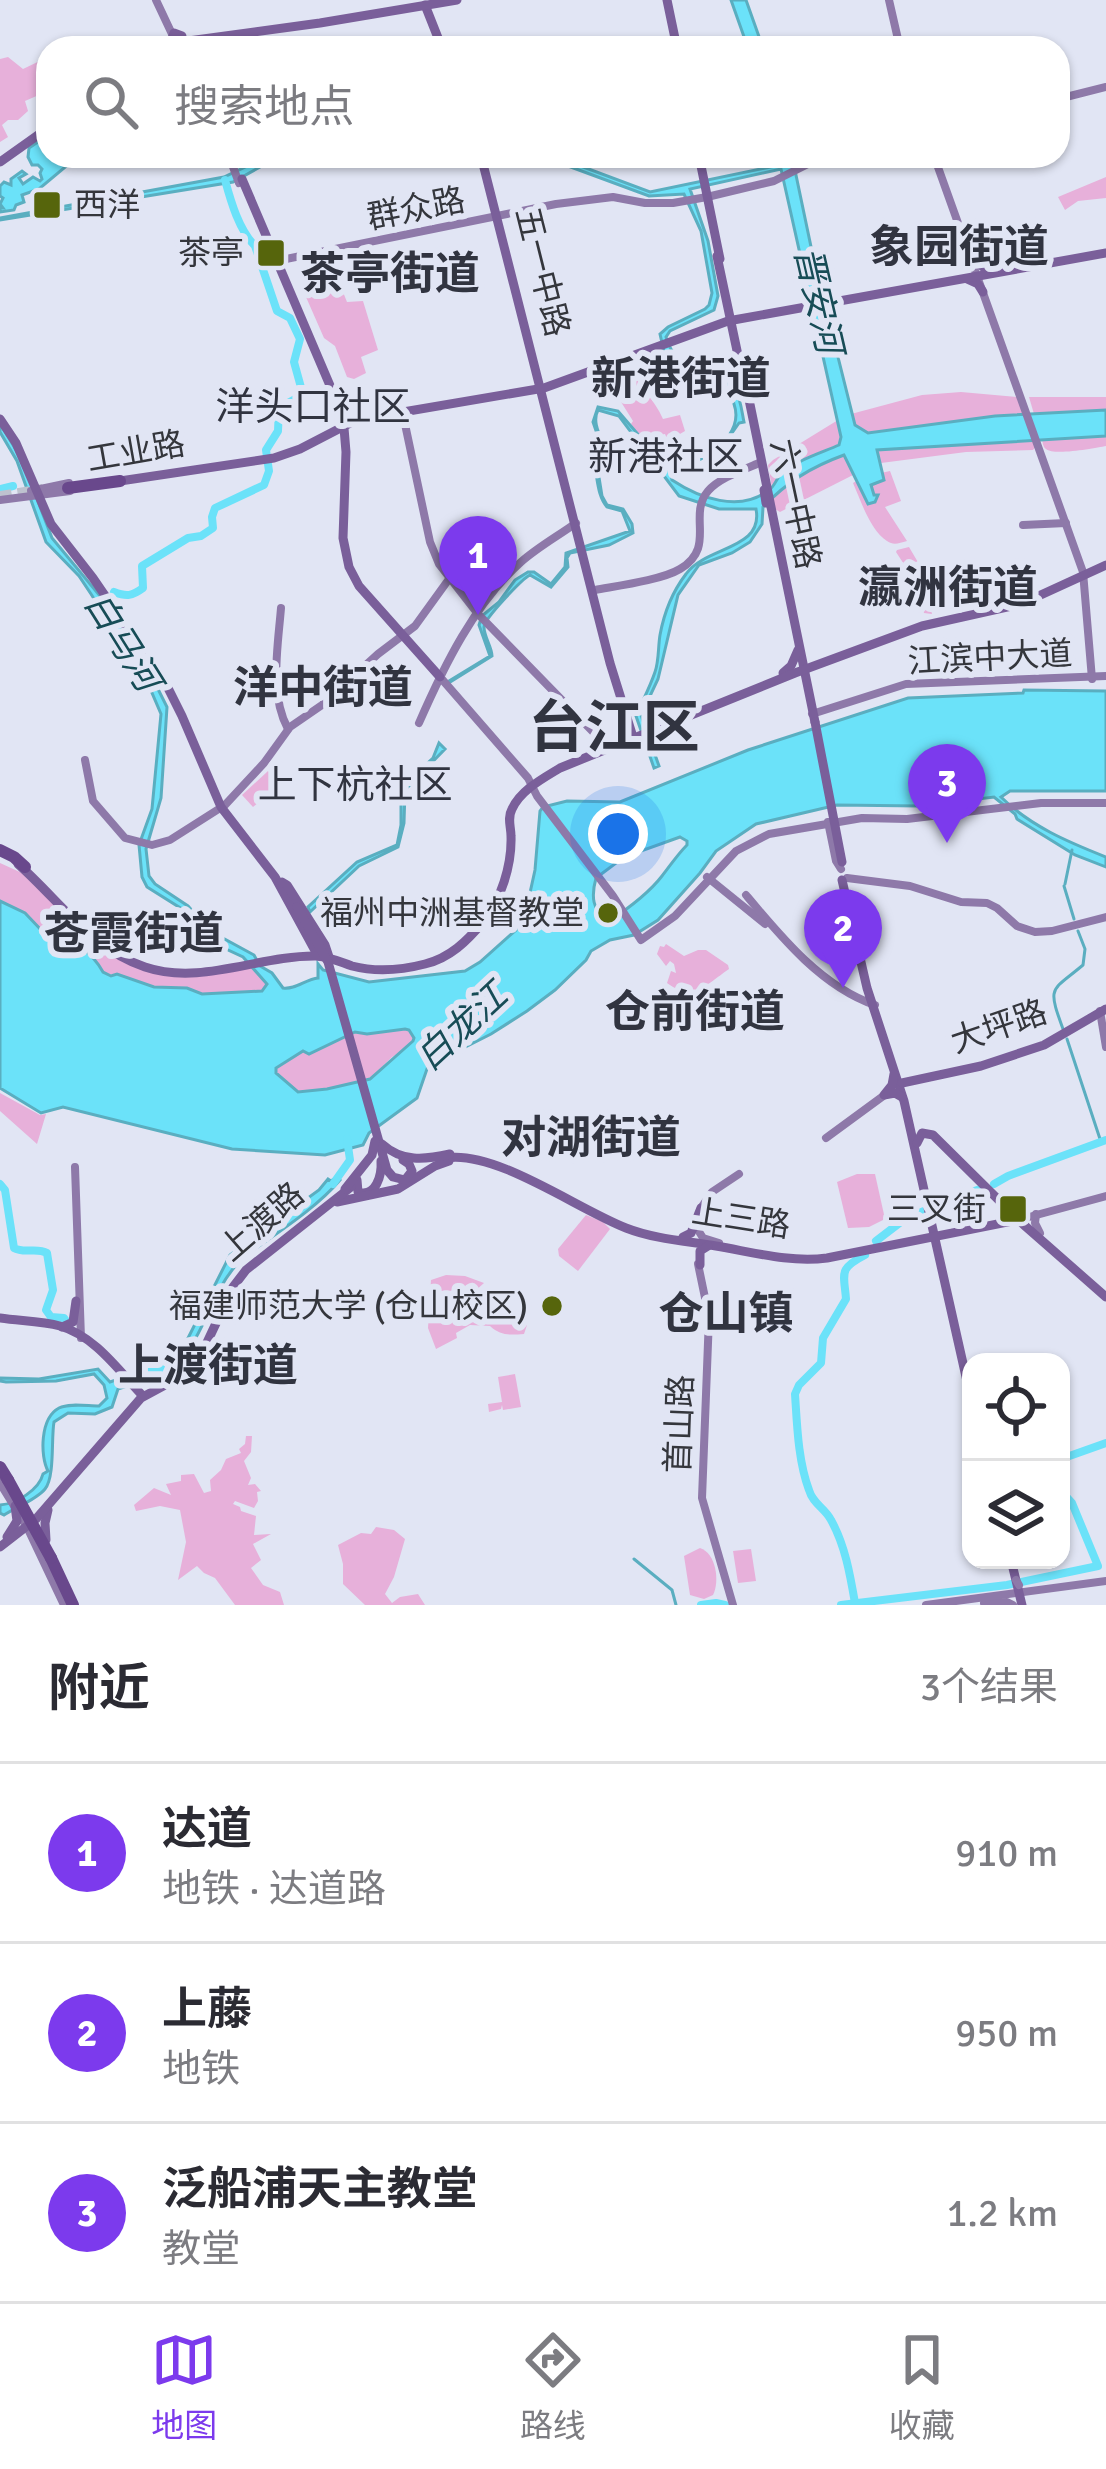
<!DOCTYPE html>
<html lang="zh">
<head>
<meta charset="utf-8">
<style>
  :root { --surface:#fff; --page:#f7f7f7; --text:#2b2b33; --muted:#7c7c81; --line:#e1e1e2; --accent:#7c3aed }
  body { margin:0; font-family:Signika,"Noto Sans SC",sans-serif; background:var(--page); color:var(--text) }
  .controls { position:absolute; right:36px; bottom:36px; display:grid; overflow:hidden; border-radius:24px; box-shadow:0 3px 9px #0004 }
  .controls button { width:108px; height:108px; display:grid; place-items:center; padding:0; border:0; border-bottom:3px solid var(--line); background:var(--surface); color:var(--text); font:60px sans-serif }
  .you { position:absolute; left:618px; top:834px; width:42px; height:42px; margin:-30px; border:9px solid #fff; border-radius:50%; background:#1a73e8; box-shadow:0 0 0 18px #1a73e833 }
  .badge { display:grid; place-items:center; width:78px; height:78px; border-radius:50%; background:var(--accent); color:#fff; font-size:39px; font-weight:700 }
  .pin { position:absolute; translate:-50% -99px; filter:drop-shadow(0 3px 6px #0008) }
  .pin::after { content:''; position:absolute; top:63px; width:42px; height:36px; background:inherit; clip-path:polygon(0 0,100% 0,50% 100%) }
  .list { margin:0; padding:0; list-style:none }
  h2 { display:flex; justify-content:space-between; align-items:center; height:156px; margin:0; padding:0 48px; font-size:51px }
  h2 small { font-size:39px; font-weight:400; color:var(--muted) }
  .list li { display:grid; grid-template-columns:78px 1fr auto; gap:36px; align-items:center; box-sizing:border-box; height:180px; padding:0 48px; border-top:3px solid var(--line) }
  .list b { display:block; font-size:45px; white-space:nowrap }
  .list p { margin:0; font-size:39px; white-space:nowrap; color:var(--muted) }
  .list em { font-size:39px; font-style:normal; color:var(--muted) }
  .icon { flex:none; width:66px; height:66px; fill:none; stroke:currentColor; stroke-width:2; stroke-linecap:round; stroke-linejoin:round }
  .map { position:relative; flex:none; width:1106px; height:1605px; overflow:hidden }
  .search { position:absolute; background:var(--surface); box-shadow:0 3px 9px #0004; left:36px; right:36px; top:36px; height:132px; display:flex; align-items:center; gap:30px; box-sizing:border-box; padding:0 42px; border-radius:36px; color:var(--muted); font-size:45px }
  .sheet { height:696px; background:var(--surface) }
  nav { display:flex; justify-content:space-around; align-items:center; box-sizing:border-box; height:168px; border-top:3px solid var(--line); background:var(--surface); font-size:33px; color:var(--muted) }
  nav a { display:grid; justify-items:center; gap:6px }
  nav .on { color:var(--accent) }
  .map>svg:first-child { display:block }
  .green { fill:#e7b0da }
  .water { fill:#6be2f9; stroke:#5aaec0; stroke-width:3; fill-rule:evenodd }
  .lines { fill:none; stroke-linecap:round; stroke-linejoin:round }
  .stream { stroke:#5aaec0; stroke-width:3 }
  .river { stroke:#6be2f9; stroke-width:8 }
  .highway-tunnel { stroke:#bec2cf; stroke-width:12; stroke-dasharray:12 6; stroke-linecap:butt }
  .secondary { stroke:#8e79a9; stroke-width:8 }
  .primary { stroke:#7a5f9a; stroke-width:9 }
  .highway { stroke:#69488c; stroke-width:12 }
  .secondary-bridge { stroke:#8e79a9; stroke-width:8 }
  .primary-bridge { stroke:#7a5f9a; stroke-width:9 }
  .highway-bridge { stroke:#69488c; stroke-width:12 }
  .poi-dot { fill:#56650c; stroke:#e1e5f4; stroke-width:4.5 }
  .labels { text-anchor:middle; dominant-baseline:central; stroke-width:12; stroke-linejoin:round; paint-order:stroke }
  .poi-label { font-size:33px; fill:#34363c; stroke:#e1e5f4; text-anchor:end }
  .street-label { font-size:33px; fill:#34363c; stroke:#e1e5f4 }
  .water-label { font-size:36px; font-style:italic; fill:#174c56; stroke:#e1e5f4 }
  .quarter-label { font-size:39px; fill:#313440; stroke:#e1e5f4 }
  .district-label { font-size:45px; font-weight:bold; fill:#313440; stroke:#e1e5f4 }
  .town-label { font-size:57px; font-weight:bold; fill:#313440; stroke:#e1e5f4 }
</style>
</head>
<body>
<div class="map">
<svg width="1106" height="1605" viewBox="0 0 1106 1605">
  <rect width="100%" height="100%" fill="#e1e5f4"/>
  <!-- green -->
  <g class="green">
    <path d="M8 57 23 69 48 57V91L25 101 28 111 18 120H8L2 125 8 137 0 142V59Z"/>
    <path d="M1106 177V198L1078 201 1065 210 1058 197Z"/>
    <path d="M323 282H339L347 302 363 301 378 350 361 357 366 373 354 379 347 377 335 346 324 338 306 297 316 285Z"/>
    <path d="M628 365C638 386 654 398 663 419L680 415 685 431 668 441 665 434 655 436 647 432 641 437 631 424 633 421 606 378 608 374Z"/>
    <path d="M961 392 1017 397 1023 414 868 433 855 425 851 414 922 395Z"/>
    <path d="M1029 397H1106V410L1034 414Z"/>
    <path d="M838 420 841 437 839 446 781 475 772 488 768 465 773 460Z"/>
    <path d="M1106 436V446C1095 448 1054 456 1046 449 1043 447 1043 443 1042 440Z"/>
    <path d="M1032 440 1036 446 1033 450 966 452 881 463 876 450Z"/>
    <path d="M844 455 855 474 780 512 775 509 773 496 796 477Z"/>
    <path d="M890 471 901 501 885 507 907 541C899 543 894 546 887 541 870 530 861 501 853 483L858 480 868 504 874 502 876 497 871 485 883 480 881 473Z"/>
    <path d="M909 547 919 564 932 614 924 613 911 575 896 552 897 550Z"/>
    <path d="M268 771 276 778V787L253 807 242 795Z"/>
    <path d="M0 863 22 873 69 918 149 971 250 967 257 970 267 986 262 991 202 994 187 988 154 987 103 972C84 937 67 948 40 929 26 919 17 907 0 901Z"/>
    <path d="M666 944 684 956 698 950H706L728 965 729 969C706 985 692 1002 667 983L671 971 676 973 674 964 670 961 666 966 657 954 660 946 664 947Z"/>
    <path d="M405 1029 409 1030 414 1038 408 1048 392 1057 370 1079 327 1089 298 1092 276 1073V1069L303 1051 310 1054 355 1032 367 1034Z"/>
    <path d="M0 1093 40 1115 46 1114 37 1144 0 1111Z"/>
    <path d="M857 1174H875L885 1219 869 1227 848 1228 837 1182Z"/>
    <path d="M586 1215 603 1222 610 1229 578 1271 559 1256 558 1249Z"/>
    <path d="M446 1275 465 1276 484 1283 475 1291 485 1308 501 1310 511 1306 527 1325 524 1334C510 1335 501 1336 490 1326L470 1325 456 1333 457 1338 436 1349 428 1328 431 1280Z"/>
    <path d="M515 1374 521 1407 503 1410 502 1405 501 1409 489 1412 488 1404 502 1402 498 1377Z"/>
    <path d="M246 1436H252L251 1452 244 1461 251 1478 248 1485 255 1484 261 1491 257 1492 258 1501 254 1508 235 1501 233 1504 240 1507 241 1511 256 1516 254 1535 271 1534 253 1544 261 1560 251 1568 263 1585 280 1592 284 1605H235L215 1578 204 1573 197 1566 178 1580 186 1542 180 1510 160 1506 136 1511 134 1505 154 1488 171 1495 166 1484 181 1481V1475L194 1474 204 1493 211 1491 210 1480 221 1470 226 1459 241 1453 239 1449 245 1444Z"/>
    <path d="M376 1527 394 1530 405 1539 394 1577 385 1594 392 1603 400 1597 418 1594 425 1605H365L343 1584V1564L338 1545 361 1533 371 1534Z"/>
    <path d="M700 1548C716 1553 720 1581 713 1595L704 1599 690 1595 684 1556Z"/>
    <path d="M751 1549 756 1581 738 1583 733 1551Z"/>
  </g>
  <!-- water -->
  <g class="water">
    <path d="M731 0H746L763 48H748Z"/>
    <path d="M48 135V156L76 158 39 189 22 195 24 202 16 205 14 210 0 212V208H3L0 204 3 198 0 196V186L4 182 11 185V179L22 171 26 174 19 178 23 184 33 177 40 181 42 179 40 173 42 169 38 165H32L28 157 29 148Z"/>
    <path d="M268 156H280L233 182 0 220V218L224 177Z"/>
    <path d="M541 156H554L650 192 780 165 779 156H792L814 261 855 425 868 433 995 416 1106 410V436L877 450 884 480 871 485 874 495H878L875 502 868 504 844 455C811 467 787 482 763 507L762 524 750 542 732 553 699 565 678 595 658 679 641 715 659 766 654 768 636 716C642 702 650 687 655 672 659 661 658 647 660 635 664 613 673 591 686 574 706 546 764 550 756 509H719L679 496 619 416 598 410C591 423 602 438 606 451L597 465 602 496 607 505 623 509 632 524 633 533 609 545 570 553 567 558 568 567 551 587 530 575C522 579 484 619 484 627 484 637 492 647 492 656L450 682 449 681 490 656 479 625 482 616 499 602 515 580 528 572H534L551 584 565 567 566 553 630 531 622 511 607 507C597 495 598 479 594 464L603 451 593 422 598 407 618 411 667 468C673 466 678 462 684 459 689 457 696 457 702 455 723 448 742 427 734 404 732 397 731 393 724 388 707 374 683 370 665 356L660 334 668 327 705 309 709 305 712 293 701 231 684 194 649 196ZM781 169 841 437 839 445C821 453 794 461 780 475 776 480 774 487 769 490 740 513 699 498 672 480L671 473 720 450 739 423 744 422C742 413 741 400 736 392 721 366 675 375 666 337L670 331 714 310 718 296 708 241 690 189Z"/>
    <path d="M0 423 22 460 52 538 110 608 152 677 167 707 161 798 146 849 149 876 155 884 188 906 210 931 254 955 260 966 272 973 283 988C295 990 306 979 318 978V964L323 970 369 982 465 971 480 962 516 930 526 911 535 870 540 811 543 807 567 801 620 802 748 750 908 698 1023 693 1024 690 1106 691V791H1010L1001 797C1030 826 1068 842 1106 857V867L1075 855 1017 819 1015 814 994 797 920 806 837 805 756 824 716 851 700 873 658 920 634 935 610 940 591 951 586 960 555 990 527 1011 491 1034 428 1066 417 1098 369 1133 363 1145 325 1155 232 1149 63 1107 41 1113 0 1088V901L25 913 44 933 49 929C72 941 91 950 103 972L111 976 117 974 154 987 187 988 202 994 262 991 267 984 243 957 211 942 182 909 147 887 142 877 139 845 152 809 161 714 149 686 91 594 79 576 46 542 17 461 0 432ZM680 837 687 841V845C677 855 670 866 662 876 649 893 626 910 608 922 592 910 591 896 596 878L624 857ZM405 1029 409 1030 414 1038 413 1041 370 1079 327 1089 298 1092 276 1073V1068L303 1051 309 1054 355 1032 367 1034Z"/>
    <path d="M439 743 445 749 405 790 404 823 398 847 359 866 310 912 308 907 357 862 397 845 401 825V788L433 758Z"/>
    <path d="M337 1177 340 1180C319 1205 286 1227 259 1246 250 1252 244 1255 237 1264 202 1304 207 1349 156 1378L150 1374 140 1376 136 1383 118 1389 112 1407 95 1414 68 1413 54 1422C51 1438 55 1477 45 1489 36 1500 16 1507 4 1515L0 1513V1505C16 1504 39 1490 43 1474L48 1471C40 1456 40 1418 59 1408 69 1403 87 1406 99 1406L107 1398 104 1385 94 1374 56 1381 6 1382 0 1381V1378L39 1379 98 1369 110 1382 128 1376 137 1368 170 1359 182 1350 230 1255 319 1190 328 1179 331 1181Z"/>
  </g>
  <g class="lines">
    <!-- stream -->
    <g class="stream">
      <path d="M1065 884 1072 850"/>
      <path d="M1064 886 1074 919"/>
      <path d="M1063 1029C1047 985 1051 992 1083 965L1085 949 1078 931"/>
      <path d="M1067 1039 1101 1142"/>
      <path d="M634 1559 672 1590 676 1605"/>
    </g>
    <!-- river -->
    <g class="river">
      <path d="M0 489 13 486"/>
      <path d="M114 592C127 597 132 596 143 588L142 566 188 538 201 536 213 528 212 517 215 508 264 485 269 471 266 450 278 431 279 408 297 398 302 391 294 362 300 339 290 318 277 311 255 246C239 230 231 202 225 180"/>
      <path d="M0 1184 5 1190 14 1248C24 1254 37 1247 47 1253L53 1290 46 1310 51 1317 64 1318 66 1321"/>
      <path d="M333 1184 350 1160 347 1139"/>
      <path d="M994 1184 1008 1176 1106 1140"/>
      <path d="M938 1204 980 1189"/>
      <path d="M876 1241 906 1218 924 1211"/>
      <path d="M1061 1459 1106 1443"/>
      <path d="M855 1603C850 1574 845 1545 831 1520 825 1508 813 1504 809 1490 798 1461 797 1424 795 1394L799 1385 821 1363 823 1338 846 1299C844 1273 838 1269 865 1255"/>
      <path d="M701 1605 716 1603 725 1605"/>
      <path d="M841 1605 1007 1585 1098 1566 1072 1503 1061 1491"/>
    </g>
    <!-- highway-tunnel -->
    <path class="highway-tunnel" d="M0 497 43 490"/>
    <!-- secondary -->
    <g class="secondary">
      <path d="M156 0 172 34"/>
      <path d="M889 0 900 48"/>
      <path d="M1058 99 1106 87"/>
      <path d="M229 156 239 183"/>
      <path d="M934 156 1083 572 1092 679"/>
      <path d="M276 261 556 204 613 197 645 203H673L707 197 774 181 824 156"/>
      <path d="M402 410 430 542 439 564 478 614 599 738 612 742"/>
      <path d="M31 491 69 483"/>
      <path d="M0 500 70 491"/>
      <path d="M1023 525 1066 523"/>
      <path d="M595 590C616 586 662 580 680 569 717 547 687 516 708 491 719 478 743 470 759 463"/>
      <path d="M281 608C278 646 269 694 288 729"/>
      <path d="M440 677 528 778 537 796 613 896 641 940 675 916 736 851 769 834 862 818 907 819 1041 803H1106"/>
      <path d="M812 714 906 684 1106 676"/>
      <path d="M419 723C444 666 474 604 521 562 538 547 558 536 576 523"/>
      <path d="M85 760 93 801 125 838 152 845 170 840 225 805 264 763 290 727 322 705 378 654 415 626 449 579"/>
      <path d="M828 822 836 861 841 869"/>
      <path d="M707 877 765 924"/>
      <path d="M847 878 910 886 961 902 987 903 997 908 1017 926 1035 932 1052 931 1106 917"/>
      <path d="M746 895C781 937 822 987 875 1005"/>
      <path d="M1100 1011 1106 1047"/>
      <path d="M826 1138 886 1094"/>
      <path d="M75 1167 81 1338"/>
      <path d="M701 1208 712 1192 739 1174"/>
      <path d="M1036 1214 1035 1223 1040 1233"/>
      <path d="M1018 1220 1106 1196"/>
      <path d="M698 1230 703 1238 719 1243"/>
      <path d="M698 1264 709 1317 702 1498 733 1605"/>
      <path d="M0 1483 27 1527 64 1605"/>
      <path d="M984 1603 1007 1602 1013 1605"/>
      <path d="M926 1605 1106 1581"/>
    </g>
    <!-- primary -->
    <g class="primary">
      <path d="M667 0 677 48"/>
      <path d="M425 5 442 48"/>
      <path d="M174 33 182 36 179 44 171 42Z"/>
      <path d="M181 42 320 23 457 0"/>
      <path d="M149 48 171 40"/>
      <path d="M481 156 610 663 633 737"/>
      <path d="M699 156 720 259"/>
      <path d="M0 162 48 128"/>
      <path d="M242 179 343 416 346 452 343 538 349 567 359 586 440 677"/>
      <path d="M973 257 983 267 993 269"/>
      <path d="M967 279 978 284 983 292"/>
      <path d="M744 375 815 722"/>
      <path d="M0 419 16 443 51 524 93 578 167 686 182 716 221 807 275 877 318 956"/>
      <path d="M120 481 274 458 300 449 356 420 544 388 728 321 1106 253"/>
      <path d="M1004 572 1010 597 1018 601"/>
      <path d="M783 673 791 666 798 650"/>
      <path d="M18 864C59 900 91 949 145 967 201 986 259 955 317 956 330 957 340 962 352 966 375 972 402 970 425 964 450 958 467 941 483 922 501 900 512 865 511 836 511 827 507 818 512 809 521 790 542 779 560 768L795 673 922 626 1021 604 1106 565"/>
      <path d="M842 880 867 988 904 1101 971 1399"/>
      <path d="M282 882 287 885 325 945 329 957"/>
      <path d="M894 1074 892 1085 884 1095 895 1093 902 1097"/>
      <path d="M902 1083 981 1066 1044 1045 1106 1009"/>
      <path d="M917 1143 922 1133 933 1135 1024 1225 1106 1297"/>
      <path d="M446 1158C496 1150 577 1209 626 1228 654 1239 686 1241 716 1246 752 1252 790 1263 827 1258L1018 1220"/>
      <path d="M357 1180 358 1192C376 1198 382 1175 381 1161"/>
      <path d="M337 1202 398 1189 435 1166 449 1161"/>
      <path d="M683 1237 691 1233 701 1208"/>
      <path d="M700 1265V1251L708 1246"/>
      <path d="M0 1318C19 1321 41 1321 60 1326 95 1336 119 1371 143 1396"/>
      <path d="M62 1327 73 1322 76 1301"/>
      <path d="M7 1537 17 1521 15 1506"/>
      <path d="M46 1540 45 1523 48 1510"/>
      <path d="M0 1547 36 1519 141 1398 178 1378 193 1365 203 1351 233 1287 246 1270 351 1187"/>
      <path d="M1011 1560 1022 1605"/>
    </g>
    <!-- highway -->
    <g class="highway">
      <path d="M68 488 120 481"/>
      <path d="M0 850 14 857 25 867"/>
      <path d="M0 1467 8 1480"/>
      <path d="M51 1558 73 1605"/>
    </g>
    <!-- secondary-bridge -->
    <path class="secondary-bridge" d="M1016 1580 1019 1585"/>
    <!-- primary-bridge -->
    <g class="primary-bridge">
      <path d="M717 256 743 379"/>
      <path d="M764 490 766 503"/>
      <path d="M815 722 842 862"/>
      <path d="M297 907 328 962 387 1170 393 1177 405 1180 412 1171 409 1164 403 1160"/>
      <path d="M382 1144C402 1162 424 1160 450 1154"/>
      <path d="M345 1189 372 1155 375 1141"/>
    </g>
    <!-- highway-bridge -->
    <path class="highway-bridge" d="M8 1480 51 1558"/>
  </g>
  <!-- markers -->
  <g class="poi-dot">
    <rect x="32" y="190" width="30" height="30" rx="6"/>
    <rect x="256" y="238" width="30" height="30" rx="6"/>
    <circle cx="608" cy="913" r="12"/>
    <rect x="998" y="1194" width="30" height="30" rx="6"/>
    <circle cx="552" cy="1306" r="12"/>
  </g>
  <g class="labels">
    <!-- poi labels -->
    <g class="poi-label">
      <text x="74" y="205" text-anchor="start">西洋</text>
      <text x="244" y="253">茶亭</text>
      <text x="584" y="913">福州中洲基督教堂</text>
      <text x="986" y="1209">三叉街</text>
      <text x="528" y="1306">福建师范大学 (仓山校区)</text>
    </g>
    <!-- street labels -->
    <g class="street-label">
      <text transform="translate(416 209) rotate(-11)">群众路</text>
      <text transform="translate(542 272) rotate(76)">五一中路</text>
      <text transform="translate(136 452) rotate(-10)">工业路</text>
      <text transform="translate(795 504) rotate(78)">六一中路</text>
      <text transform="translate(990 658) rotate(-3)">江滨中大道</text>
      <text transform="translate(999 1027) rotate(-19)">大坪路</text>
      <text transform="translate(741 1219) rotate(9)">上三路</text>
      <text transform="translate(262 1222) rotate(-41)">上渡路</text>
      <text transform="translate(680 1424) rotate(-88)">首山路</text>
    </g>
    <!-- water labels -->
    <g class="water-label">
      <text transform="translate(818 300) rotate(77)">晋安河</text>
      <text transform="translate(122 642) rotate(58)">白马河</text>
      <text transform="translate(462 1027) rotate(-43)">白龙江</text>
    </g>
    <!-- quarter labels -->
    <g class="quarter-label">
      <text x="313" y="407">洋头口社区</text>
      <text x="666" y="457">新港社区</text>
      <text x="355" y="785">上下杭社区</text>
    </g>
    <!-- district labels -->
    <g class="district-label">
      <text x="959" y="247">象园街道</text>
      <text x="390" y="274">茶亭街道</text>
      <text x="681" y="379">新港街道</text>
      <text x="948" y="588">瀛洲街道</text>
      <text x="323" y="688">洋中街道</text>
      <text x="134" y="934">苍霞街道</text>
      <text x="695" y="1012">仓前街道</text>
      <text x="591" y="1138">对湖街道</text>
      <text x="726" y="1314">仓山镇</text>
      <text x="208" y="1366">上渡街道</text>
    </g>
    <!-- town labels -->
    <g class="town-label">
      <text x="614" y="728">台江区</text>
    </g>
  </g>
</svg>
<div class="controls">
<button><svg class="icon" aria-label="locate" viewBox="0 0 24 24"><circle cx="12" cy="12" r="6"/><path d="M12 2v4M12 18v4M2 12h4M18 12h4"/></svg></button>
<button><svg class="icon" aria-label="layers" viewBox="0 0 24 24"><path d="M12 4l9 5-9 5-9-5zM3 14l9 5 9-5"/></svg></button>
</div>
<div class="you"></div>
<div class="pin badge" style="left:478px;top:615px">1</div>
<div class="pin badge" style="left:843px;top:988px">2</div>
<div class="pin badge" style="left:947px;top:843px">3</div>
<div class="search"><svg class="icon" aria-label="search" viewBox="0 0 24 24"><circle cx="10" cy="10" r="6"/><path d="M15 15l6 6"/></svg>搜索地点</div>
</div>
<section class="sheet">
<h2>附近<small>3个结果</small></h2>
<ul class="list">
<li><span class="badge">1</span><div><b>达道</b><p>地铁 · 达道路</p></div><em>910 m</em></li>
<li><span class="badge">2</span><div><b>上藤</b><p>地铁</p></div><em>950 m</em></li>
<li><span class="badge">3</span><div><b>泛船浦天主教堂</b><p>教堂</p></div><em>1.2 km</em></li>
</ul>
</section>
<nav>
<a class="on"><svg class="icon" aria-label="map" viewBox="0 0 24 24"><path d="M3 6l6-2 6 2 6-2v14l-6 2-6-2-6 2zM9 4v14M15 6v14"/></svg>地图</a>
<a><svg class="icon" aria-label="directions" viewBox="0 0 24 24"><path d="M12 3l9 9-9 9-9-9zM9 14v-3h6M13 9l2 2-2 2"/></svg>路线</a>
<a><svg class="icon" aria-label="saved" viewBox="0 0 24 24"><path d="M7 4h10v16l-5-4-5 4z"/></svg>收藏</a>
</nav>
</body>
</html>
